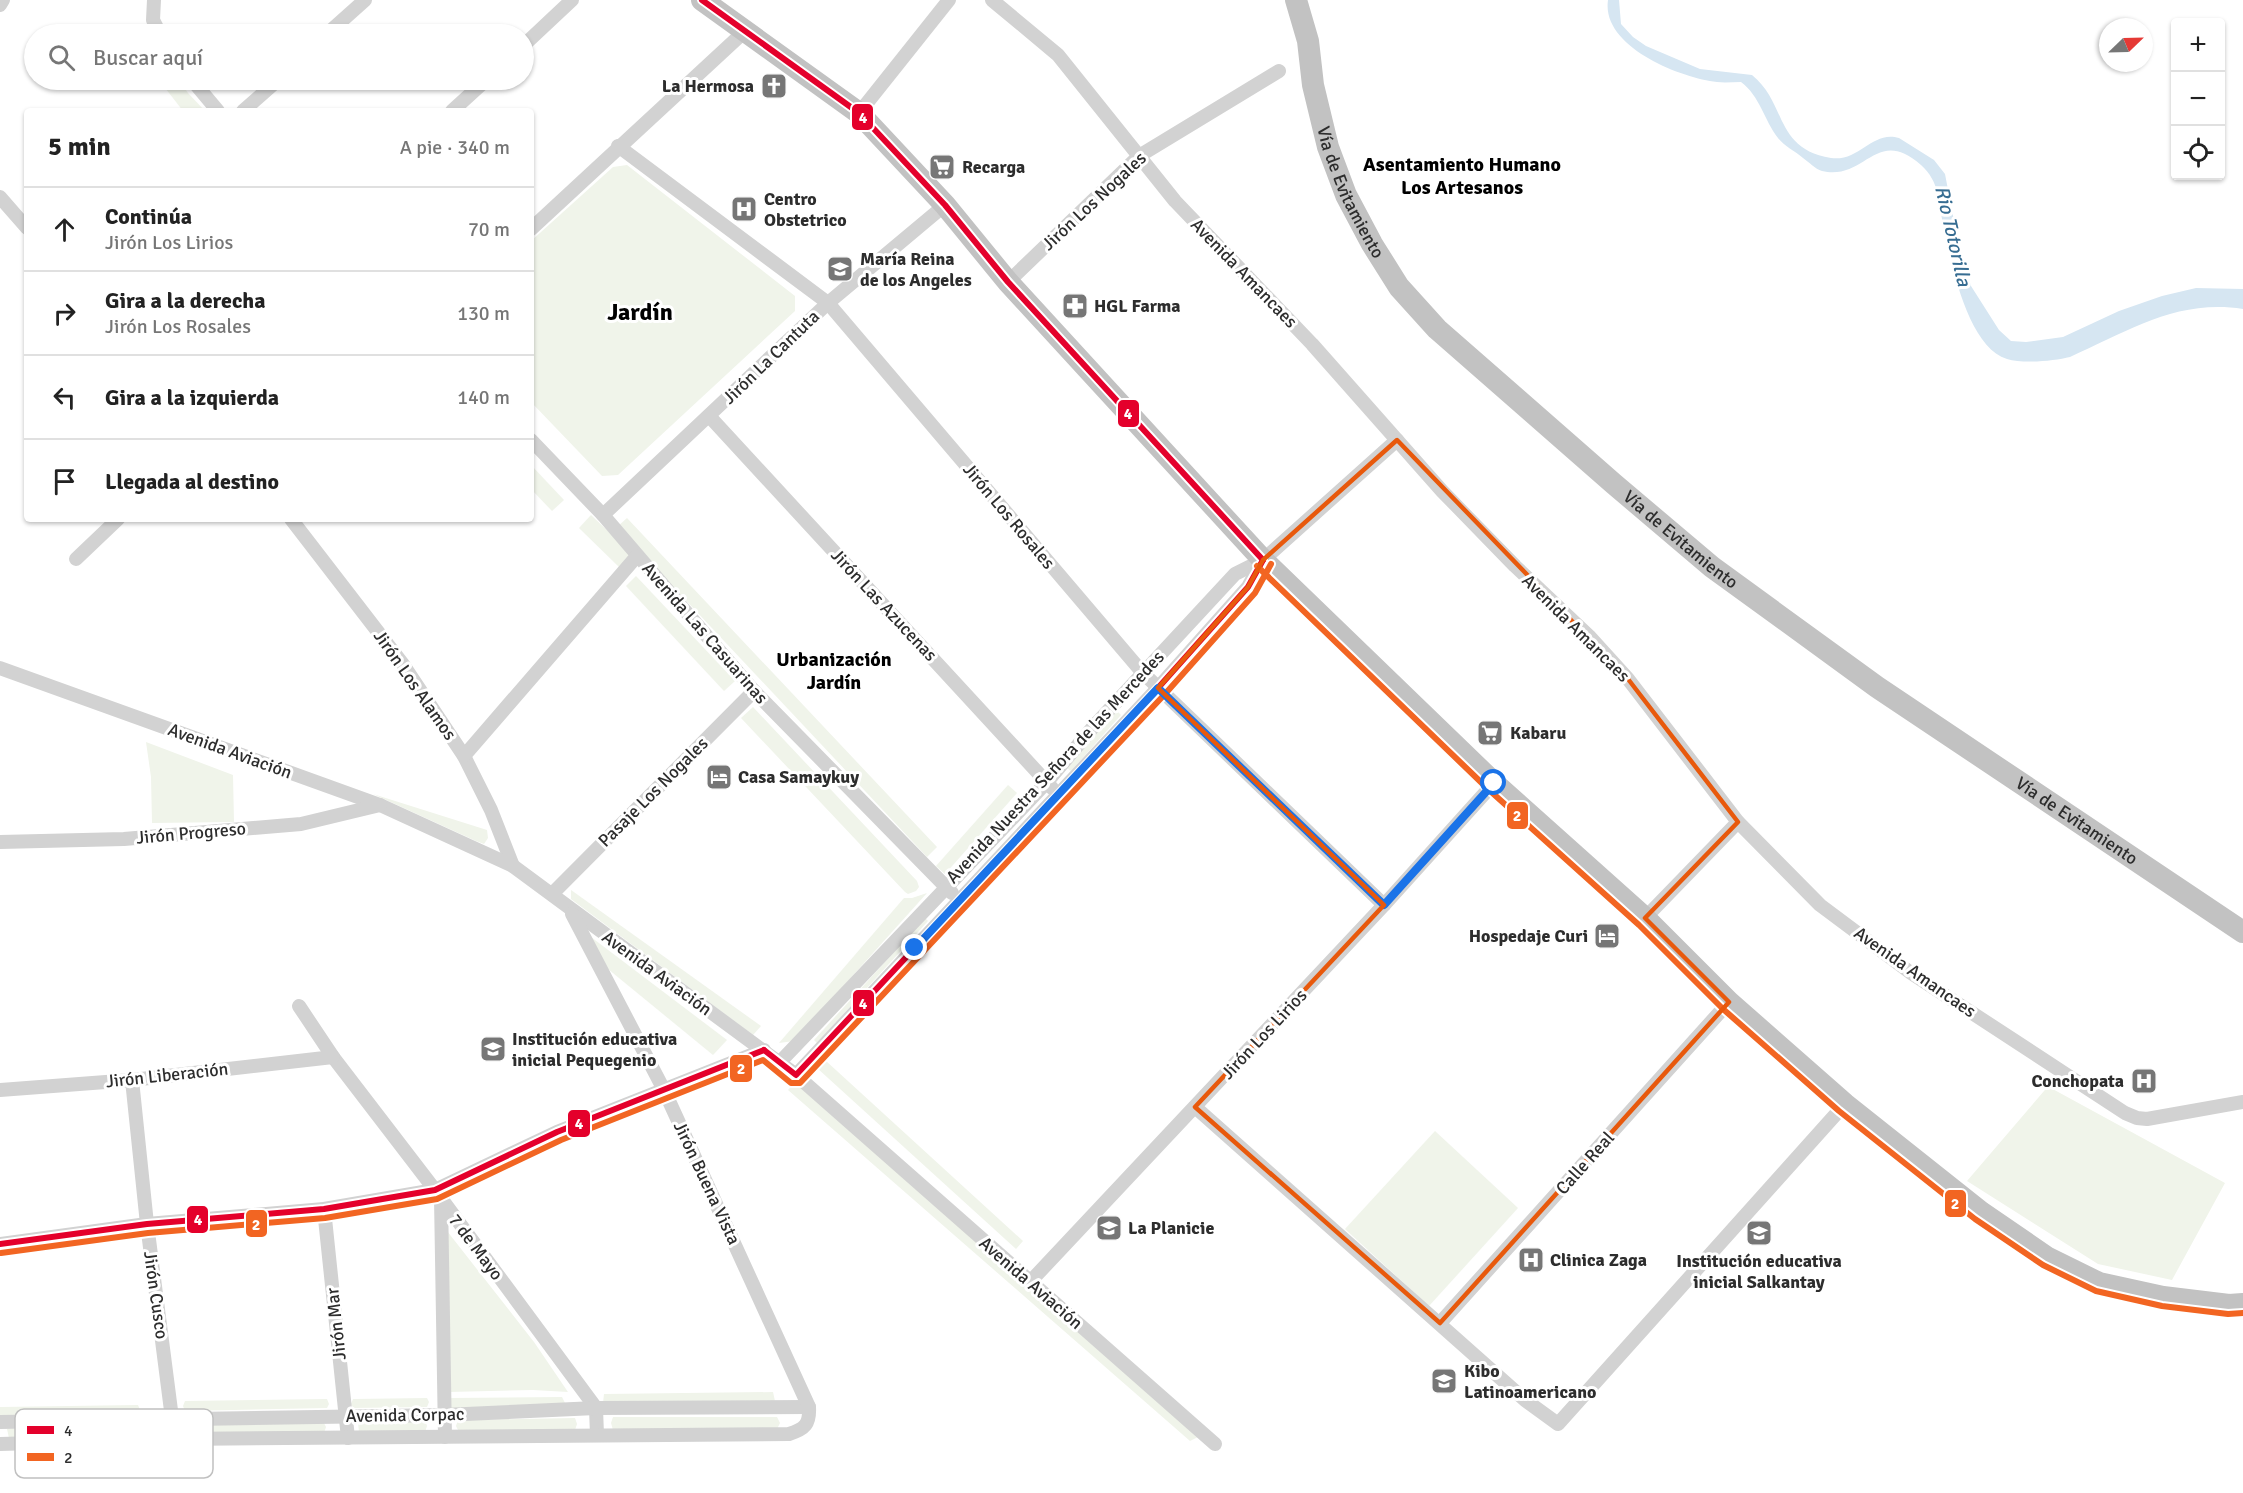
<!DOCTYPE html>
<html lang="es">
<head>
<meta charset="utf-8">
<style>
  :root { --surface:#fff; --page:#f2f2f2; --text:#222; --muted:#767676; --line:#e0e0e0 }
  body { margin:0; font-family:Signika,sans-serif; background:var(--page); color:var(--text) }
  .controls { position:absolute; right:18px; top:18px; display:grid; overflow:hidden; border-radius:6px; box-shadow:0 2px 4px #0004 }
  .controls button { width:54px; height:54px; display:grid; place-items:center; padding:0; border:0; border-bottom:2px solid var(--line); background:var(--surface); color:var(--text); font:30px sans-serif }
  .compass { position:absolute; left:2099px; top:18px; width:54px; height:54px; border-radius:50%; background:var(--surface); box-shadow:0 2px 4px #0004; rotate:67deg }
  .stop { position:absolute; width:18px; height:18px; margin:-14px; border:4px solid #1a73e8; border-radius:50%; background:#fff }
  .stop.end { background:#1a73e8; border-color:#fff; box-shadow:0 2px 6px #0008 }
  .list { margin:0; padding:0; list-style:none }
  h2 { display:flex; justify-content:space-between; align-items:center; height:78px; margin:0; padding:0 24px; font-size:26px }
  h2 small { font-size:20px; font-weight:400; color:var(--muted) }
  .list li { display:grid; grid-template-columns:39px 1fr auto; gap:18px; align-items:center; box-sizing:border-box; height:84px; padding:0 24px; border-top:2px solid var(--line) }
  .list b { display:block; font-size:22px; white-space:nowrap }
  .list p { margin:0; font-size:20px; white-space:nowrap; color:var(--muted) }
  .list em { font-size:20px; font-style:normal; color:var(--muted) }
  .icon { flex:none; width:33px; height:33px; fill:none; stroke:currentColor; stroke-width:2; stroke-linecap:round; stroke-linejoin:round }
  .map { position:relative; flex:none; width:2243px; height:1493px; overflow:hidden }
  .search { position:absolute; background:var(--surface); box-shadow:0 2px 4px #0004; left:24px; top:24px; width:510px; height:66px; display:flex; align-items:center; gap:15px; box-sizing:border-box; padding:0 21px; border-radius:33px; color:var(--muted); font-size:22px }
  .panel { position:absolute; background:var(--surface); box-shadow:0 2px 4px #0004; left:24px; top:108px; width:510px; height:414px; border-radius:6px }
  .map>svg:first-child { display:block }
  .green { fill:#f0f4ea }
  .water { fill:#d6e6f2 }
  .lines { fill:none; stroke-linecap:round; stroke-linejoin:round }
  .minor { stroke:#d2d2d2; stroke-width:14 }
  .trunk { stroke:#c2c2c2; stroke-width:22 }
  .bus-1-casing { stroke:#fff; stroke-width:10 }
  .bus-2-casing { stroke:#fff; stroke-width:10 }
  .bus-1 { stroke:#e4002b; stroke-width:6 }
  .bus-2 { stroke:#f26522; stroke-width:6 }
  .route { stroke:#1a73e8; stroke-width:8 }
  .marked { fill:none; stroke:#e8590c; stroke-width:4.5; stroke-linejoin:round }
  .labels { text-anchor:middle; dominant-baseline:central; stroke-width:6; stroke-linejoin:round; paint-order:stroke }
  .poi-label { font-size:18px; font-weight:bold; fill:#2d2d2d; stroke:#fff; text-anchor:start }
  .street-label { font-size:18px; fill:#2d2d2d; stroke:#fff }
  .neighbourhood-label { font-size:20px; font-weight:bold; fill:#000; stroke:#fff }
  .water-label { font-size:20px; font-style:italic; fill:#376d92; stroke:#fff }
  .district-label { font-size:24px; font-weight:bold; fill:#000; stroke:#fff }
  .key { fill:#fff; stroke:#c0c0c0; stroke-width:1.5 }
  .key-label { font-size:16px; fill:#2d2d2d }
  .line-badge { stroke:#fff; stroke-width:2 }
  .badge-label { font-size:16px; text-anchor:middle; font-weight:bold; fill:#fff }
</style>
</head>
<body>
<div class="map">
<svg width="2243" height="1493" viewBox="0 0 2243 1493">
  <rect width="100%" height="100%" fill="#fff"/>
  <!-- green -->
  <g class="green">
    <path d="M159 80H179L188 93 205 111H183Z"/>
    <path d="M627 165 795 296V311L618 475 602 476 531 402V241L613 167Z"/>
    <path d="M531 465 564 500 552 511 531 489Z"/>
    <path d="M591 515 632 554 619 567 579 528Z"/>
    <path d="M627 518 937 847 927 857 617 527Z"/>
    <path d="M636 576 735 681 724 691 626 586Z"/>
    <path d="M753 707 917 881 919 887 916 891 908 894 905 892 741 718Z"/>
    <path d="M1116 710 1121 715 1071 771 1067 768Z"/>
    <path d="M146 742 233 775 234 822 152 823 151 777Z"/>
    <path d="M1008 785 1017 793 945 874 936 866Z"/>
    <path d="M373 794 487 830 488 838 484 844 476 841Z"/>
    <path d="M571 890 761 1026 753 1035 571 899Z"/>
    <path d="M927 893 794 1041 779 1043 904 898H912Z"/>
    <path d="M925 918 928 921 817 1043 814 1040Z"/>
    <path d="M587 934 727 1040 713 1055 608 969Z"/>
    <path d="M814 1050 1023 1241 1016 1249 806 1058Z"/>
    <path d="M795 1082 1198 1437 1190 1441 788 1090Z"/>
    <path d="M2050 1084 2049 1087 2225 1183 2172 1280 2098 1264 1967 1181Z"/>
    <path d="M1435 1131 1518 1208 1429 1306 1345 1229Z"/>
    <path d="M440 1222 534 1342 568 1392 533 1390 449 1392Z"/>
    <path d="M773 1392 775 1401 603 1403 604 1394Z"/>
    <path d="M562 1397 565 1403 449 1410V1398Z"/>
    <path d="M427 1398 429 1402 427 1407 353 1408 351 1404 353 1399Z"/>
    <path d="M327 1399 329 1404 327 1408 185 1411 183 1406 185 1401Z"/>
    <path d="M138 1405 140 1410 138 1415 0 1417V1407Z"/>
    <path d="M613 1417H777L780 1423 777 1429 613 1430 611 1423Z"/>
    <path d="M575 1418 577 1424 575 1430 459 1432 456 1426 458 1420Z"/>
    <path d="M425 1420 427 1426 425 1432H359L358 1423Z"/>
    <path d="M323 1421 326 1427 324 1433 186 1432 187 1423Z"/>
    <path d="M144 1426 142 1436 9 1438 7 1429Z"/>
  </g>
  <!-- water -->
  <path class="water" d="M1608 0H1619L1621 24 1633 37 1646 46 1700 69 1752 75C1787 103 1774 149 1831 158 1860 162 1872 130 1899 138L1934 160 1945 174 1955 226 1971 286 1999 330 2011 341 2026 342 2063 337 2119 311 2162 296 2196 288 2243 289V309C2176 299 2129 331 2070 357 2054 361 2023 364 2007 359 1967 347 1950 259 1943 223 1938 201 1940 182 1921 165 1876 125 1866 181 1822 171 1815 169 1809 162 1803 158 1795 151 1784 146 1778 138 1764 120 1760 96 1741 82 1733 82 1725 83 1717 82 1681 78 1601 47 1608 0Z"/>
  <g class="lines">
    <!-- minor -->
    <g class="minor">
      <path d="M154 0 153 20 160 34"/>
      <path d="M992 0 1058 55 1175 201 1312 344 1442 491 1515 566 1589 636 1628 679 1738 822 1820 905 1911 973 2125 1113 2137 1118 2147 1119 2243 1102"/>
      <path d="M0 5 3 0"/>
      <path d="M327 34 365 0"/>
      <path d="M524 45 572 0"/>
      <path d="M192 80 218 111"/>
      <path d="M243 111 278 80"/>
      <path d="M452 111 486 80"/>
      <path d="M859 113 949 0"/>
      <path d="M618 146 828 303 1142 672 1384 905"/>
      <path d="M0 197 27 228"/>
      <path d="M531 229 745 31"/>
      <path d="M1008 282 1139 156 1279 71"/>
      <path d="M710 417 1052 788"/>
      <path d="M531 440 603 515 754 691 952 893"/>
      <path d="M603 515 828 303 945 205"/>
      <path d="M291 519 402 663 464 756 491 810 513 866"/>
      <path d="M76 559 118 519"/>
      <path d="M0 668 380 805 513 866 796 1075 1215 1444"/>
      <path d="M464 756 637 556"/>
      <path d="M0 842 124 839 301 824 380 805"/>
      <path d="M552 894 754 691"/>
      <path d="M1645 918 1738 822"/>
      <path d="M299 1006 333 1057 435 1190 596 1408 597 1435"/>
      <path d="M780 1062 1047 782 1094 726 1235 574 1263 560 1397 440"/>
      <path d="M796 1075 1158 688 1248 587 1263 560"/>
      <path d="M132 1080 147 1224 173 1426"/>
      <path d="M0 1090 132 1080 333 1057"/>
      <path d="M1195 1107 1525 1400 1558 1424 1845 1104"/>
      <path d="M441 1198 445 1437"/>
      <path d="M324 1209 348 1438"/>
      <path d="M0 1244 147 1224 324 1209 435 1190 557 1132 764 1050"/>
      <path d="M1030 1282 1384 905 1494 783"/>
      <path d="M1440 1323 1729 1002"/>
      <path d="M0 1422 444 1415 596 1408 809 1407"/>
      <path d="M0 1444 175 1439 789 1434C805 1429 810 1424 809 1407L664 1090 572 914"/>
    </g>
    <!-- trunk -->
    <g class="trunk">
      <path d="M702 0 859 113 945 205 1008 282 1263 560 1494 783 1645 918 1729 1002 1845 1104 1981 1212 2048 1258 2099 1283 2163 1297 2229 1305 2243 1304"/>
      <path id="s1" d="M1296 0 1308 41 1313 85 1328 147 1346 195 1372 244 1399 287 1437 329 1614 484 1712 567 1877 687 2243 932"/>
    </g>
    <!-- bus-1 casing -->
    <g class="bus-1-casing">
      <g id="bus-1">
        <path d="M702 0 859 113 945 205 1008 282 1263 560"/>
        <path d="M764 1050 796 1075 1158 688 1248 587 1263 560"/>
        <path d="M0 1244 147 1224 324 1209 435 1190 557 1132 764 1050"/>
      </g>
    </g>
    <!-- bus-2 casing -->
    <g class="bus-2-casing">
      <g id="bus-2">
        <path d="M1257 566 1488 789 1639 925 1723 1009 1839 1111 1975 1219 2043 1265 2096 1291 2162 1306 2228 1314 2243 1313"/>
        <path d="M1 1253 148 1233 325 1218 437 1199 561 1140 763 1060 791 1083H800L1165 694 1255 593 1271 564"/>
      </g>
    </g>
    <!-- bus-1 -->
    <use href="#bus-1" class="bus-1"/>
    <!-- bus-2 -->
    <use href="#bus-2" class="bus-2"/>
  </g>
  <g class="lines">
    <!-- route -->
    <path class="route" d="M915 948 1158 688 1384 905 1494 783"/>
  </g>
  <!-- marked area -->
  <path class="marked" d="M1397 440 1628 679 1738 822 1645 918 1729 1002 1440 1323 1195 1107 1384 905 1158 688 1248 587 1263 560Z"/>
  <!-- icons -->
  <defs>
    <g id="church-square" transform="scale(1.35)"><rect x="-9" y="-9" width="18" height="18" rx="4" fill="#767676" stroke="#fff"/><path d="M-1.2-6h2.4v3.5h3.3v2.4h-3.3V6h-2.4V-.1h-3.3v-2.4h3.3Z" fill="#fff"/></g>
    <g id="supermarket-square" transform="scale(1.35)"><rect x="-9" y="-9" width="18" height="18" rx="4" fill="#767676" stroke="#fff"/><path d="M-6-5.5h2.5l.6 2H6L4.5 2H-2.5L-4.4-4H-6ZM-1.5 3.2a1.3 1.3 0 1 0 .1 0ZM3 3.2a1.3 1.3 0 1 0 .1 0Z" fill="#fff"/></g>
    <g id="hospital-square" transform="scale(1.35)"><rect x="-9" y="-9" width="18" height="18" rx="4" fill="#767676" stroke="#fff"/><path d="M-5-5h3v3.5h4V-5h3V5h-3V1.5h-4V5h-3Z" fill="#fff"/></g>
    <g id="school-square" transform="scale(1.35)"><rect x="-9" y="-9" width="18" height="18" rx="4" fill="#767676" stroke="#fff"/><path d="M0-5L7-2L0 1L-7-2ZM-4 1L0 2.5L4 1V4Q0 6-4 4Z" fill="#fff"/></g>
    <g id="pharmacy-square" transform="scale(1.35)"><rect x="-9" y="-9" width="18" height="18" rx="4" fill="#767676" stroke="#fff"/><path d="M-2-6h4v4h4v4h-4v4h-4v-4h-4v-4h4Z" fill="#fff"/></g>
    <g id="hotel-square" transform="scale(1.35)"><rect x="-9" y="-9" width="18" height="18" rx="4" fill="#767676" stroke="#fff"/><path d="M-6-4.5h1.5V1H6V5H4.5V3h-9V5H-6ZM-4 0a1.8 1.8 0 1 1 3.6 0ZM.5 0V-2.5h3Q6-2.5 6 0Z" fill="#fff"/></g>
  </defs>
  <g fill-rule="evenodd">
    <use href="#church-square" x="774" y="86"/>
    <use href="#supermarket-square" x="942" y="167"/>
    <use href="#hospital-square" x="744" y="209"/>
    <use href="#school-square" x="840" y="269"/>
    <use href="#pharmacy-square" x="1075" y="306"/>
    <use href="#supermarket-square" x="1490" y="733"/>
    <use href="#hotel-square" x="719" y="777"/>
    <use href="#hotel-square" x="1607" y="936"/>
    <use href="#school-square" x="493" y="1049"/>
    <use href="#hospital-square" x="2144" y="1081"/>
    <use href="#school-square" x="1109" y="1228"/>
    <use href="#school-square" x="1759" y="1233"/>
    <use href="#hospital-square" x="1531" y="1260"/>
    <use href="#school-square" x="1444" y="1381"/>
  </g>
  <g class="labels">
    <!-- poi labels -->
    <g class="poi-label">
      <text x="754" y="86" text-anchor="end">La Hermosa</text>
      <text x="962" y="167">Recarga</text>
      <text x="764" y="199">Centro<tspan x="764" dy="21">Obstetrico</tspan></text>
      <text x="860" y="259">María Reina<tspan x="860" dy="21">de los Angeles</tspan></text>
      <text x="1094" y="306">HGL Farma</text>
      <text x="1510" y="733">Kabaru</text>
      <text x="738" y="777">Casa Samaykuy</text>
      <text x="1588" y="936" text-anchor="end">Hospedaje Curi</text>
      <text x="512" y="1039">Institución educativa<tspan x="512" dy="21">inicial Pequegenio</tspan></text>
      <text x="2124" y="1081" text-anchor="end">Conchopata</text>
      <text x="1128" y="1228">La Planicie</text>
      <text x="1550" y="1260">Clinica Zaga</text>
      <text x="1759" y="1261" text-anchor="middle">Institución educativa<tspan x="1759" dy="21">inicial Salkantay</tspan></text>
      <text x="1464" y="1371">Kibo<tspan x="1464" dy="21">Latinoamericano</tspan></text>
    </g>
    <!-- street labels -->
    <g class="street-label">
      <text stroke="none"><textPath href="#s1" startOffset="201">Vía de Evitamiento</textPath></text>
      <text transform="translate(1094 201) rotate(-43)">Jirón Los Nogales</text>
      <text transform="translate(1244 273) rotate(46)">Avenida Amancaes</text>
      <text transform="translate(771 357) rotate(-44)">Jirón La Cantuta</text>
      <text transform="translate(1009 516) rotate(50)">Jirón Los Rosales</text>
      <text stroke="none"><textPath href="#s1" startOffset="687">Vía de Evitamiento</textPath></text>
      <text transform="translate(884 605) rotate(47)">Jirón Las Azucenas</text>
      <text transform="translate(1576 628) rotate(45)">Avenida Amancaes</text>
      <text transform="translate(705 633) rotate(49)">Avenida Las Casuarinas</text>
      <text transform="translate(415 685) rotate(55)">Jirón Los Alamos</text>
      <text transform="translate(230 751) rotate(20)">Avenida Aviación</text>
      <text transform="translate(1055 767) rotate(-47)">Avenida Nuestra Señora de las Mercedes</text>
      <text transform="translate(653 792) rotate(-45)">Pasaje Los Nogales</text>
      <text stroke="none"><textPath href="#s1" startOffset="1173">Vía de Evitamiento</textPath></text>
      <text transform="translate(191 833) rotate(-5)">Jirón Progreso</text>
      <text transform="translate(1915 972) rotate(35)">Avenida Amancaes</text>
      <text transform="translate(657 973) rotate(36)">Avenida Aviación</text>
      <text transform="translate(1264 1034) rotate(-47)">Jirón Los Lirios</text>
      <text transform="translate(167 1075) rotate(-6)">Jirón Liberación</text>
      <text transform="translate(1585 1163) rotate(-48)">Calle Real</text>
      <text transform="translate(707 1183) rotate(65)">Jirón Buena Vista</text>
      <text transform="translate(476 1247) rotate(53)">7 de Mayo</text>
      <text transform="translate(1031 1283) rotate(41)">Avenida Aviación</text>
      <text transform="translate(156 1295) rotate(82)">Jirón Cusco</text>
      <text transform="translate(336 1324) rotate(-96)">Jirón Mar</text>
      <text transform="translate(405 1415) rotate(-1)">Avenida Corpac</text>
    </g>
    <!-- neighbourhood labels -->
    <g class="neighbourhood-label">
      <text x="1462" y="164">Asentamiento Humano<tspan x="1462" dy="23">Los Artesanos</tspan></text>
      <text x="834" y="659">Urbanización<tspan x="834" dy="23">Jardín</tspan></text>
    </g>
    <!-- water labels -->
    <g class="water-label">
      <text transform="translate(1953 236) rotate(77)">Rio Totorilla</text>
    </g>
    <!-- district labels -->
    <g class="district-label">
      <text x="640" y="312">Jardín</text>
    </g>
  </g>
  <!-- legend -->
  <rect x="15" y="1409" width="198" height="69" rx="9" class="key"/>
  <rect x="27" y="1426" width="27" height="8" fill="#e4002b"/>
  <rect x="27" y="1453" width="27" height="8" fill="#f26522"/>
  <g class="key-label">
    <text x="64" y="1436">4</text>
    <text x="64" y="1463">2</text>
  </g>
  <g class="line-badge">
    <rect x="851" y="103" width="23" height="28" rx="6" fill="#e4002b"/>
    <rect x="1117" y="399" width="23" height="29" rx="6" fill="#e4002b"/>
    <rect x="1506" y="801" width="23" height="29" rx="6" fill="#f26522"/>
    <rect x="852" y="989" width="23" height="28" rx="6" fill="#e4002b"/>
    <rect x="729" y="1054" width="24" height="29" rx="6" fill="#f26522"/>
    <rect x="567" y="1109" width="24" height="29" rx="6" fill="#e4002b"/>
    <rect x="1944" y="1189" width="23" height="29" rx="6" fill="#f26522"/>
    <rect x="186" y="1205" width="23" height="29" rx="6" fill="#e4002b"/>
    <rect x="245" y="1209" width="23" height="29" rx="6" fill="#f26522"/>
  </g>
  <g class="badge-label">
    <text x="863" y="123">4</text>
    <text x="1128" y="419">4</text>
    <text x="1517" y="821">2</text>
    <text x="863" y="1009">4</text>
    <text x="741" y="1074">2</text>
    <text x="579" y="1129">4</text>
    <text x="1955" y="1209">2</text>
    <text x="198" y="1225">4</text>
    <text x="256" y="1230">2</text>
  </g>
</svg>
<div class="controls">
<button>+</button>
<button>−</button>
<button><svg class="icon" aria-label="locate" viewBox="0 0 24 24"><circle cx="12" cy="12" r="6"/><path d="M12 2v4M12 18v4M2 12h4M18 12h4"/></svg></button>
</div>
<svg class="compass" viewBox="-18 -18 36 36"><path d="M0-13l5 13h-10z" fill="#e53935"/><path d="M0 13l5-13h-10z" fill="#767676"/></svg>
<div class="stop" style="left:1494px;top:783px"></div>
<div class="stop end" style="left:915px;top:948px"></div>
<div class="search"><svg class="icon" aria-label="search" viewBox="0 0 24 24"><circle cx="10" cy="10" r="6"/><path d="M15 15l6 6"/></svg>Buscar aquí</div>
<section class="panel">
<h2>5 min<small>A pie · 340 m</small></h2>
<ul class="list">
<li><svg class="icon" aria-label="ahead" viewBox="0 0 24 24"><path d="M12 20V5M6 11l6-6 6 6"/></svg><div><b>Continúa</b><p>Jirón Los Lirios</p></div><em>70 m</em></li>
<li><svg class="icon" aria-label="right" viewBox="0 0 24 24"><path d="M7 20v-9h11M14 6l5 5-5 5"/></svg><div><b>Gira a la derecha</b><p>Jirón Los Rosales</p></div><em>130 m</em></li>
<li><svg class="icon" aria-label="left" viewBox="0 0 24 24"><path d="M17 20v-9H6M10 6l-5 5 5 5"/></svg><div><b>Gira a la izquierda</b></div><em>140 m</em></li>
<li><svg class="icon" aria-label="arrive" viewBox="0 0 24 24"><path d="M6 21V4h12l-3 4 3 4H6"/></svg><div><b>Llegada al destino</b></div></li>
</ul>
</section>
</div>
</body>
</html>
